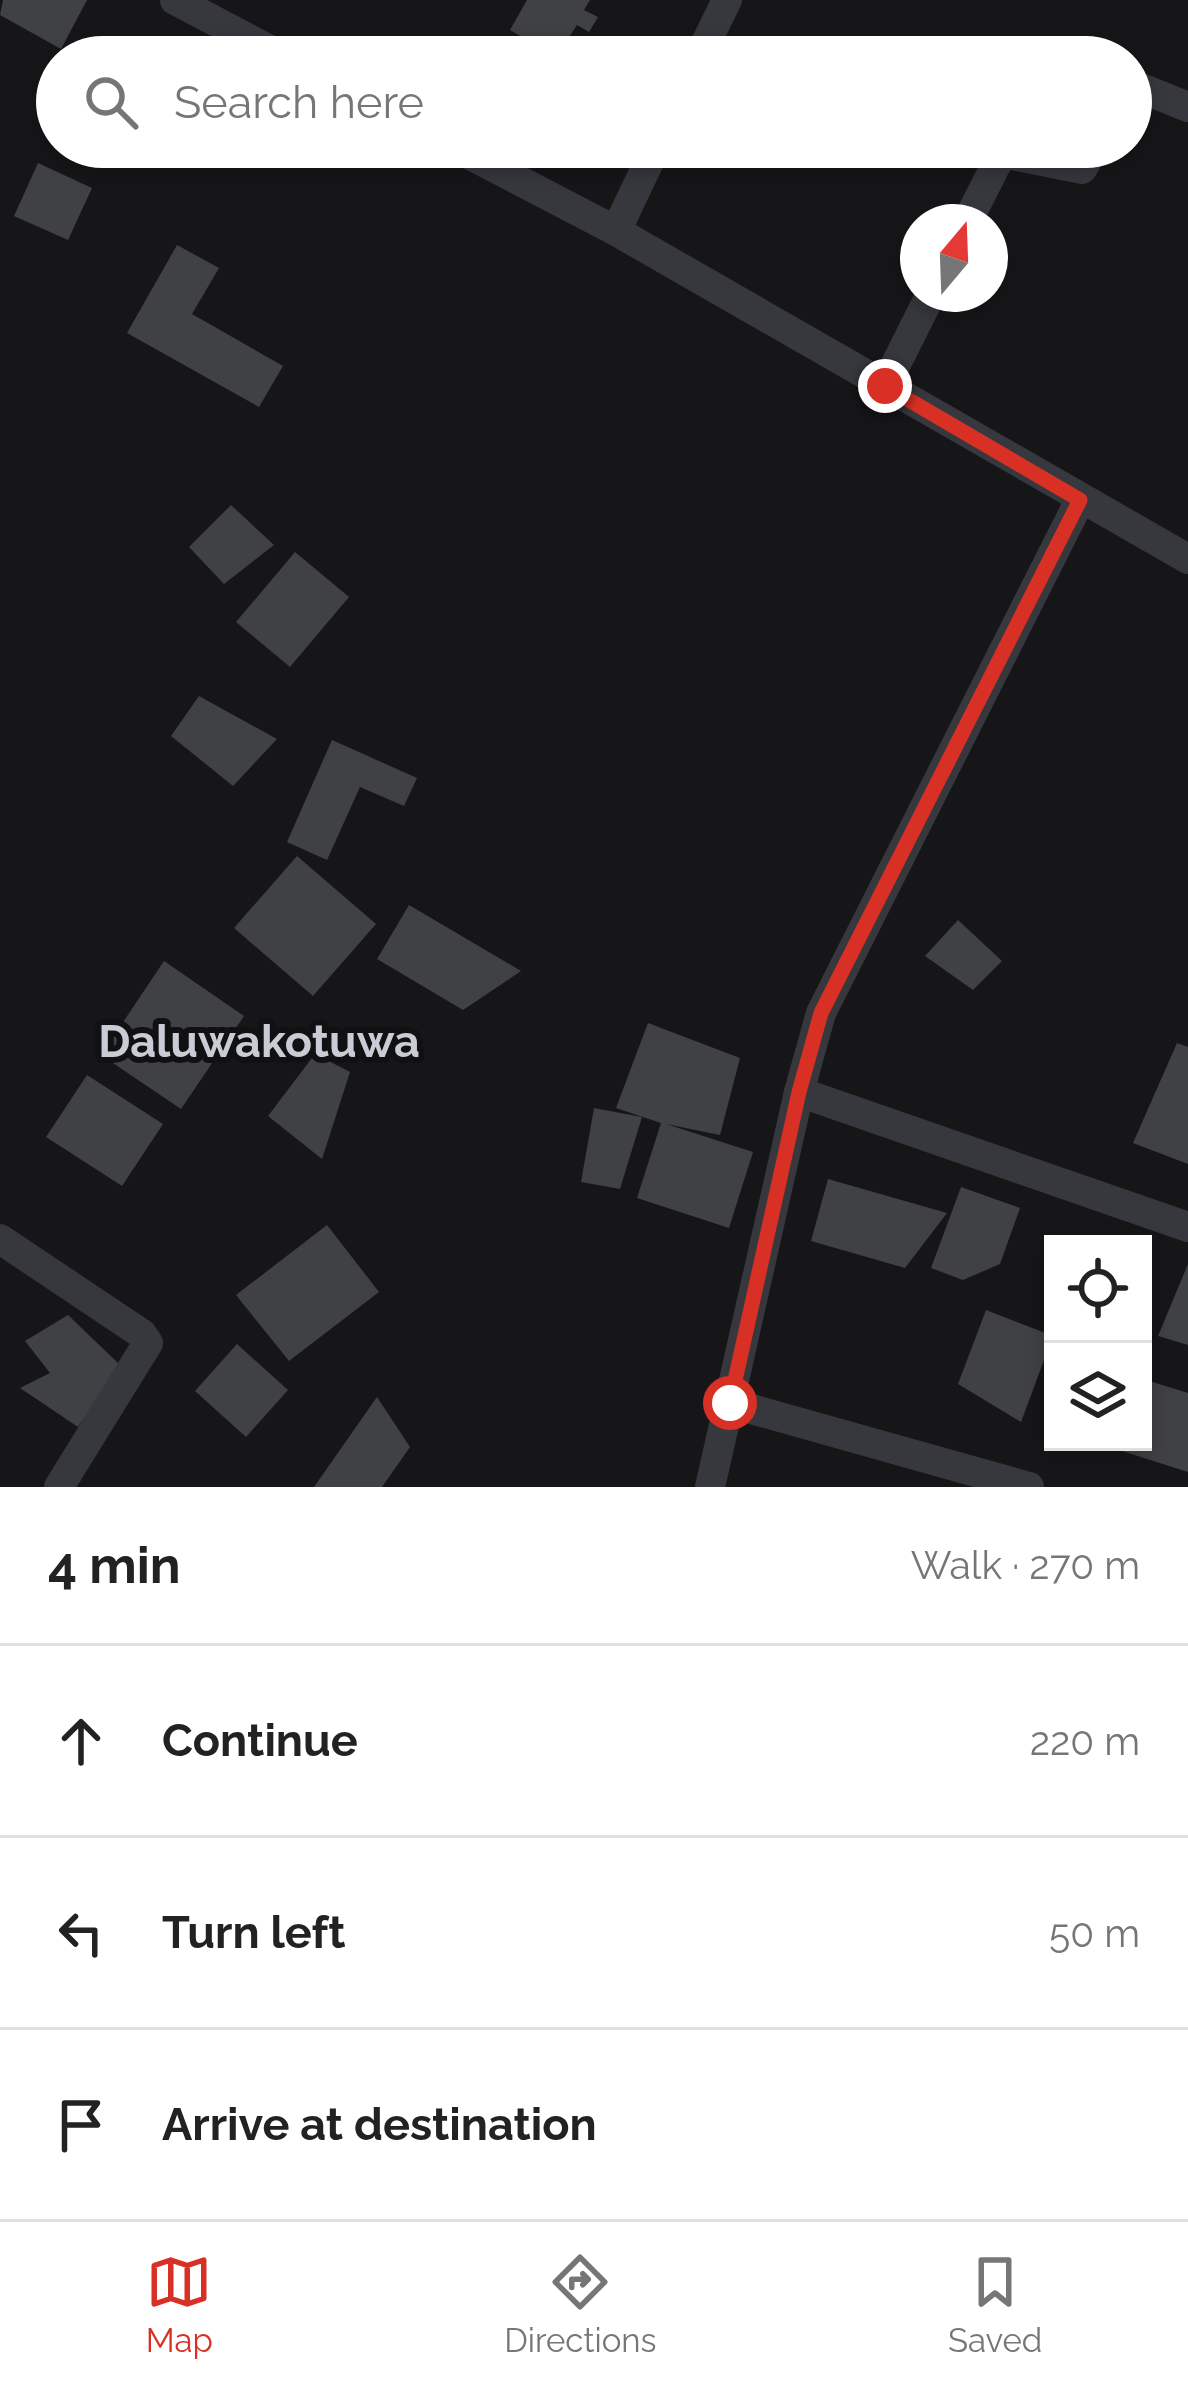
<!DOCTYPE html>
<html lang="en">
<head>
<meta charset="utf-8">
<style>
  :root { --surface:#fff; --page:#f2f2f2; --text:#222; --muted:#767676; --line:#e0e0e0; --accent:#d93025 }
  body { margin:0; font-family:Raleway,sans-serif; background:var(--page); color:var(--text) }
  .controls { position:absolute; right:36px; bottom:36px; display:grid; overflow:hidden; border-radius:0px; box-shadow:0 6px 18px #0003 }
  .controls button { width:108px; height:108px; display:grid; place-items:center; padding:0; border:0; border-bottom:3px solid var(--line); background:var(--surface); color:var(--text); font:60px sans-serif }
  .compass { position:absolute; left:900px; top:204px; width:108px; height:108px; border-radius:50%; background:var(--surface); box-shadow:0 6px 18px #0003; rotate:19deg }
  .stop { position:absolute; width:36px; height:36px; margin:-27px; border:9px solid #d93025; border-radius:50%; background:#fff }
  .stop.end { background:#d93025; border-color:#fff; box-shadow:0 3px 12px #0008 }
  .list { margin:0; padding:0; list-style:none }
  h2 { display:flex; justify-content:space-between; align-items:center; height:156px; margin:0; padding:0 48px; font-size:51px }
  h2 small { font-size:39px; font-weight:400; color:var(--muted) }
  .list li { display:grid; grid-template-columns:78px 1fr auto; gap:36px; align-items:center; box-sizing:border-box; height:192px; padding:0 48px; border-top:3px solid var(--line) }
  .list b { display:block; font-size:45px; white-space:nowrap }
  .list em { font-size:39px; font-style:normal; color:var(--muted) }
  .icon { flex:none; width:66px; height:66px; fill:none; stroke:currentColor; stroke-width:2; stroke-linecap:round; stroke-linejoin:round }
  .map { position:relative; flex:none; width:1188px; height:1487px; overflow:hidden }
  .search { position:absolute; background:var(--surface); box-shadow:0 6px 18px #0003; left:36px; right:36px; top:36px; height:132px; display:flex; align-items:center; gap:30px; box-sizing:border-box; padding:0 42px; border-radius:66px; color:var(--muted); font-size:45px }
  .sheet { height:732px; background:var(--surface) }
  nav { display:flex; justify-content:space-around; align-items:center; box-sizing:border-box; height:168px; border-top:3px solid var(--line); background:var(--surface); font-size:33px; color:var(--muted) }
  nav a { display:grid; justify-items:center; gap:6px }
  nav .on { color:var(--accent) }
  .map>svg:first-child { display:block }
  .building { fill:#404145 }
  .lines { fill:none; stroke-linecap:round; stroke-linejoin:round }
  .minor { stroke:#37383d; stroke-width:30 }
  .route { stroke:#d93025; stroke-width:15 }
  .labels { text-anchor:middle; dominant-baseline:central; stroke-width:12; stroke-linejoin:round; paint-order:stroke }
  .quarter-label { font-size:45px; font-weight:bold; fill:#c9ccd4; stroke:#111113 }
</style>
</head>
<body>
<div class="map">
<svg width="1188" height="1487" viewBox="0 0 1188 1487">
  <rect width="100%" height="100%" fill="#161618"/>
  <!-- building -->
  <g class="building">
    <path d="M3 0H87L61 49 0 15Z"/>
    <path d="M527 0H590L584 10 598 17 589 32 577 25 556 57 510 30Z"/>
    <path d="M38 163 92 188 68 240 14 216Z"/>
    <path d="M177 245 219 268 192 314 283 366 259 407 127 333Z"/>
    <path d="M231 505 274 545 224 584 189 547Z"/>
    <path d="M295 552 349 597 290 667 236 622Z"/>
    <path d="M199 696 277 739 233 786 171 736Z"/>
    <path d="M332 740 417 778 404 806 360 787 327 860 287 842Z"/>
    <path d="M297 856 376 924 313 996 234 928Z"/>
    <path d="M409 905 521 971 463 1010 377 959Z"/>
    <path d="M958 920 1002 961 973 990 925 956Z"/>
    <path d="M164 961 244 1016 181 1109 101 1055Z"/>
    <path d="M648 1023 740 1058 720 1135 666 1124 753 1152 729 1228 637 1198 661 1123 616 1108Z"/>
    <path d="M1177 1043 1188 1047V1164L1133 1143Z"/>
    <path d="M315 1054 350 1072 322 1159 268 1116Z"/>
    <path d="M87 1075 163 1124 122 1186 46 1137Z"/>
    <path d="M594 1108 642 1117 620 1189 581 1182Z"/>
    <path d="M828 1179 947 1213 905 1268 811 1241Z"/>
    <path d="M961 1187 1020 1208 1000 1264 963 1280 931 1268Z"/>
    <path d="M327 1225 379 1292 289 1361 236 1295Z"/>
    <path d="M1188 1264V1345L1158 1336Z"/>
    <path d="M986 1310 1053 1336 1021 1422 958 1384Z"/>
    <path d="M68 1315 120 1365 78 1427 20 1388 50 1373 25 1341Z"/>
    <path d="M237 1344 288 1390 246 1437 195 1391Z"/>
    <path d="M1143 1379 1188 1393V1472L1097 1443 1143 1442Z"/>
    <path d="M377 1397 410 1447 382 1487H314Z"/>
  </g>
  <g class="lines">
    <!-- minor -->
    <g class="minor">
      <path d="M175 0 283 57"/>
      <path d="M699 57 727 0"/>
      <path d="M1131 84 1188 107"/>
      <path d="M455 147 616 231 1188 559"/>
      <path d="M967 222 1002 153 1082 169 1095 147"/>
      <path d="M616 231 656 147"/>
      <path d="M885 386 931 294"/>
      <path d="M799 1092 1188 1227"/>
      <path d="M0 1239 142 1334 148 1343 59 1487"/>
      <path d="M730 1403 1029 1487"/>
      <path d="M710 1487 799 1092 821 1013 1080 500"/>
    </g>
  </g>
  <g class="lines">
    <!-- route -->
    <path class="route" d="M730 1403 799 1092 821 1013 1080 500 885 386"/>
  </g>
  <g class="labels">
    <!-- quarter labels -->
    <g class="quarter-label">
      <text x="259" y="1041">Daluwakotuwa</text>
    </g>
  </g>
</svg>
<div class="controls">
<button><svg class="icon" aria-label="locate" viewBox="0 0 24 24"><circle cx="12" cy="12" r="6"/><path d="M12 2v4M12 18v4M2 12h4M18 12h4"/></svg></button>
<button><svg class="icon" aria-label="layers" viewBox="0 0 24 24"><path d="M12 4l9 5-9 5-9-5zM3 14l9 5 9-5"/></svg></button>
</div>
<svg class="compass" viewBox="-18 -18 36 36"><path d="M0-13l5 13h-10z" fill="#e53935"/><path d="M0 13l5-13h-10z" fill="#767676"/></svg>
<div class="stop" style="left:730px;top:1403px"></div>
<div class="stop end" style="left:885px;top:386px"></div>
<div class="search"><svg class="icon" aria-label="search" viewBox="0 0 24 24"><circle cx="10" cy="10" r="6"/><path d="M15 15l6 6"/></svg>Search here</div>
</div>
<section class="sheet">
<h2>4 min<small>Walk · 270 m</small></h2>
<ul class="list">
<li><svg class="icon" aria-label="ahead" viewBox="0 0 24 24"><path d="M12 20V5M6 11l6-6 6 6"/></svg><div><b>Continue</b></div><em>220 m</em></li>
<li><svg class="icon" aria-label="left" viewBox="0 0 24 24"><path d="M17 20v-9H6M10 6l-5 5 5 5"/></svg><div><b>Turn left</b></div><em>50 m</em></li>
<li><svg class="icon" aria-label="arrive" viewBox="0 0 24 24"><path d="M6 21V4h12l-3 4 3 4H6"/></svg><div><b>Arrive at destination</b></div></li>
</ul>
</section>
<nav>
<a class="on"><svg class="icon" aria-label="map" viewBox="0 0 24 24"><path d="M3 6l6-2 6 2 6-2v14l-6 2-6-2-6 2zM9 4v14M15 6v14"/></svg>Map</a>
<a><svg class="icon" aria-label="directions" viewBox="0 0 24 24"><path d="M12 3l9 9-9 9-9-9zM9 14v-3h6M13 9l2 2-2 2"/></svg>Directions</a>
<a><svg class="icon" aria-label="saved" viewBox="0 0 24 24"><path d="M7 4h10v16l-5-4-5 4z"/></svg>Saved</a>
</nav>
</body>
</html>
